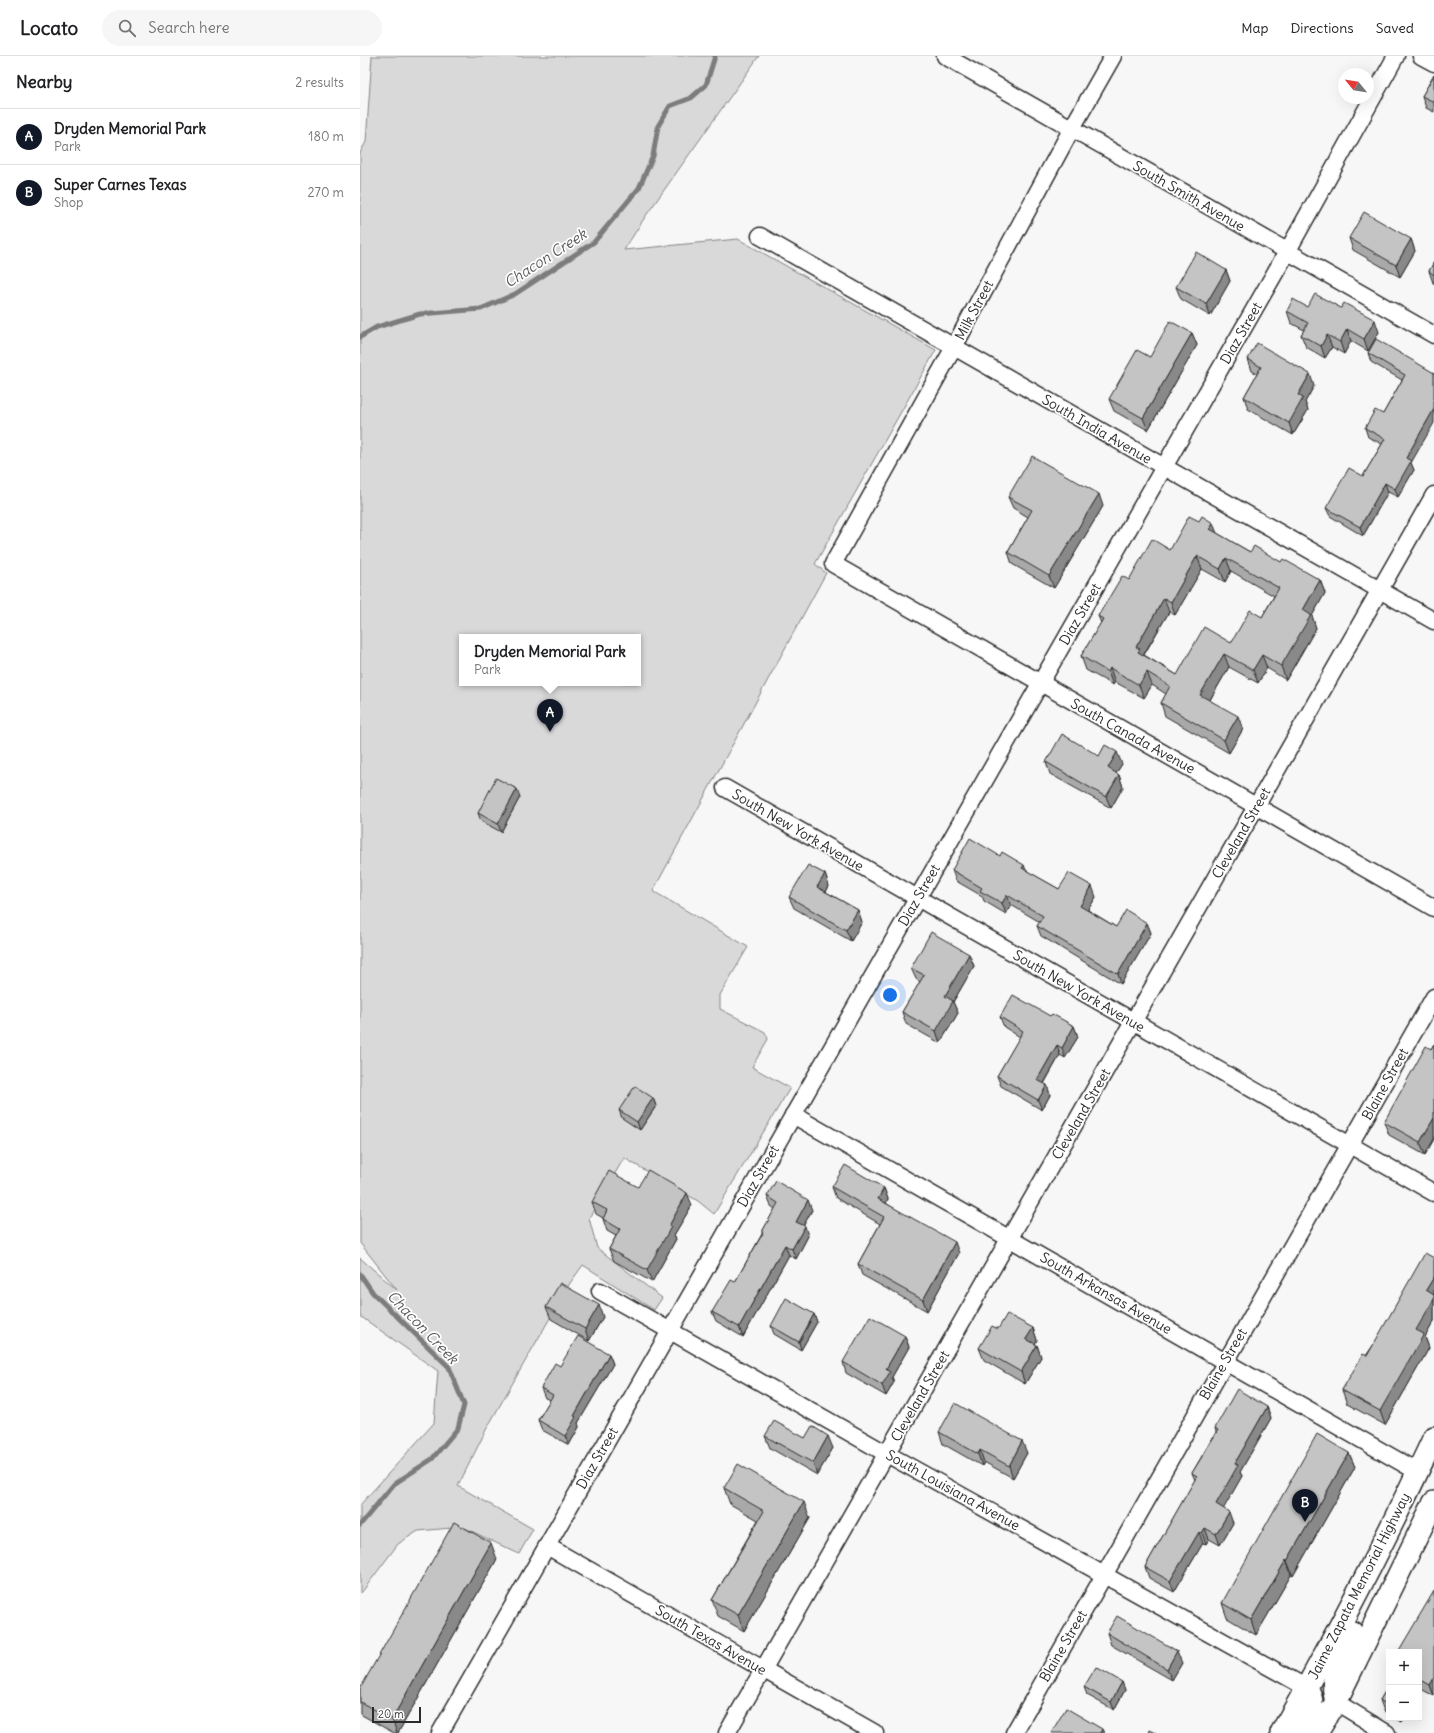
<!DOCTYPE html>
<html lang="en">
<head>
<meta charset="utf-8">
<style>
  :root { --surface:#fff; --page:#f6f6f6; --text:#202124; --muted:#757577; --line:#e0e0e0; --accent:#111827 }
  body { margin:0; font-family:Delius,sans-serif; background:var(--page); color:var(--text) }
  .controls { position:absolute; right:12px; bottom:12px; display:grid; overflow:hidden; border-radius:0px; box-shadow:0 4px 16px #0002 }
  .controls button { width:36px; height:36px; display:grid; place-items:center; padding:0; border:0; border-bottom:1px solid var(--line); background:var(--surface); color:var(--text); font:20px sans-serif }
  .compass { position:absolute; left:978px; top:12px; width:36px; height:36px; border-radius:50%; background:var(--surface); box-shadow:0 4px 16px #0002; rotate:300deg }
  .scale { position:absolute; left:12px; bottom:10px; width:49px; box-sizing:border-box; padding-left:4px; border:2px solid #2b2b2b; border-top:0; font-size:11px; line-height:14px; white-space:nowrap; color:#2b2b2b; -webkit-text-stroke:3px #fff; paint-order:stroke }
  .you { position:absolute; left:530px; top:939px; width:14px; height:14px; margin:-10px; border:3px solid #fff; border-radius:50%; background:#1a73e8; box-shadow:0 0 0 6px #1a73e833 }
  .badge { display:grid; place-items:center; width:26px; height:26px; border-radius:50%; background:var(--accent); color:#fff; font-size:13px; font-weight:700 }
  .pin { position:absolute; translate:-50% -33px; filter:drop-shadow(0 1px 2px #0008) }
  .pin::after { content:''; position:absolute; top:21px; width:14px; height:12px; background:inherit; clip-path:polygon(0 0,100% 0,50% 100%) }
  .popup { position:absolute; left:99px; top:578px; width:182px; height:52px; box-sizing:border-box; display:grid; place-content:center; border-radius:0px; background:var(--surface); filter:drop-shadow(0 1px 3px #0005); font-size:13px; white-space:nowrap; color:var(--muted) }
  .popup b { font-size:15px; color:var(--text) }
  .popup::after { content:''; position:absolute; left:50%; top:100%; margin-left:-8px; border:8px solid transparent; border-top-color:var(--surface) }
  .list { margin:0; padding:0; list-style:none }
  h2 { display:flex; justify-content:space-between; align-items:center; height:52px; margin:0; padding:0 16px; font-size:17px }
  h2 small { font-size:13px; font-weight:400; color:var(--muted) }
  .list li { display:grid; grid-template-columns:26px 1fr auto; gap:12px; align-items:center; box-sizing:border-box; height:56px; padding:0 16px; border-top:1px solid var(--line) }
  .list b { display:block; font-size:15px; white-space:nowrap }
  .list p { margin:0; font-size:13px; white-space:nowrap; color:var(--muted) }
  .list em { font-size:13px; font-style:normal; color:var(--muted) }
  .icon { flex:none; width:22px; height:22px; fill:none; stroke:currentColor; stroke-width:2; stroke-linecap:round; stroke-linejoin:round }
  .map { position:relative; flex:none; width:1074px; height:1677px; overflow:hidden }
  header { display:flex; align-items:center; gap:24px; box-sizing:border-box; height:56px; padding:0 20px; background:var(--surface); border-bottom:1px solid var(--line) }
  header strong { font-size:19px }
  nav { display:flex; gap:22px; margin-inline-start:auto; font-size:14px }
  .search { width:280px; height:36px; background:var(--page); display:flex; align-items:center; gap:10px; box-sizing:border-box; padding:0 14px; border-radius:22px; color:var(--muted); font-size:15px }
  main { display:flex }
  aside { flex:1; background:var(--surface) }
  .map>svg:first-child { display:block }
  .green { fill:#d9d9d9; stroke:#828282; fill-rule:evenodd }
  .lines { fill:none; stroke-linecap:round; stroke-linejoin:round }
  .stream { stroke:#7b7b7b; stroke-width:5 }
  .minor-casing { stroke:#2b2b2b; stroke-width:19 }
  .major-casing { stroke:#2b2b2b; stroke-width:24 }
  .minor { stroke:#fff; stroke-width:16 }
  .major { stroke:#fff; stroke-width:21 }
  .wall { fill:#a9a9a9; stroke:#2b2b2b; fill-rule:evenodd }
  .shaded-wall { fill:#898989; stroke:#2b2b2b }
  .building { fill:#c4c4c4; stroke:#2b2b2b; fill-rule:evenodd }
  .labels { text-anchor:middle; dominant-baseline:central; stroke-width:3.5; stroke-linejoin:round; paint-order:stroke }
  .street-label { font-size:14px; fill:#2b2b2b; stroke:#fff }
  .water-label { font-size:15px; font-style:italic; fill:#5a5a5a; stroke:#fff }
</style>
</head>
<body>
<header>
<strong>Locato</strong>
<div class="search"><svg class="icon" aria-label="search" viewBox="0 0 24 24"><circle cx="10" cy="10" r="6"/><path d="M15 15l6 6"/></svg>Search here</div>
<nav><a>Map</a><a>Directions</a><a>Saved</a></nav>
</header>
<main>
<aside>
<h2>Nearby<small>2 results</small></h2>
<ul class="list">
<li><span class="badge">A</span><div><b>Dryden Memorial Park</b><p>Park</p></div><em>180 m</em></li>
<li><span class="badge">B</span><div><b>Super Carnes Texas</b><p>Shop</p></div><em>270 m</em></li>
</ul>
</aside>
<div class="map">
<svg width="1074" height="1677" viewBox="0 0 1074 1677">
  <rect width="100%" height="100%" fill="#f7f7f7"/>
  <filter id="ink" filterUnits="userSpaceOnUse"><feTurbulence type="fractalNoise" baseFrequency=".025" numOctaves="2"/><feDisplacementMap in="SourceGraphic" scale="8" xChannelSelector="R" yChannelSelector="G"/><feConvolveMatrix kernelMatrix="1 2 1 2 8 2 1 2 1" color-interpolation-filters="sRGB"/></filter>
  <g filter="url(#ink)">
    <!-- green -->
    <path class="green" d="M12 0H399L285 161 264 194 378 183 576 294 455 508 466 517 293 835 388 891 360 939V953L405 976 408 983 392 1011 430 1032 354 1158 338 1145 264 1102 229 1162 237 1192 302 1242 294 1254 223 1209 210 1227 127 1372 98 1430 173 1473 159 1498 103 1471 58 1475 38 1488 2 1536 0 1537V1449L74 1367 78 1315 0 1260V1202L37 1234 0 1187V97L6 86ZM102 581H278V627H102Z"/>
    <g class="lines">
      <!-- stream -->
      <g class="stream">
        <path d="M0 281 17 271 60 258 121 253 155 238 234 186 279 132 293 100 298 70 310 50 331 42 346 29 355 0"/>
        <path d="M0 1218 13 1237 89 1311 104 1349 98 1372 72 1403 34 1428 0 1469"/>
      </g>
      <!-- minor casing -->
      <g class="minor-casing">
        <g id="minor">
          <path d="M585 0 1074 279"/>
          <path d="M753 0 712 72 594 291 473 508 1074 852"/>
          <path d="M1061 0 1074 7"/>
          <path d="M400 180 1074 565"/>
          <path d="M365 732 1074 1137"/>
          <path d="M433 1059 1058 1416"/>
          <path d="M240 1235 527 1398 947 1632"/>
          <path d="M187 1490 515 1677"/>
          <path d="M976 1646 1027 1677"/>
          <path d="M80 1677 927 196 1036 0"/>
          <path d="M367 1677 1074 439"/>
          <path d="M654 1677 1074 941"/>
        </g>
      </g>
      <!-- major casing -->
      <g class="major-casing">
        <g id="major">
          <path d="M975 1642C969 1619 981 1596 992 1576"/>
          <path d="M921 1677C976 1580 1027 1482 1074 1381"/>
          <path d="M940 1677C948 1661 958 1649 947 1632"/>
          <path d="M957 1677 976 1646 1074 1446"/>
        </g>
      </g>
      <!-- minor -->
      <use href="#minor" class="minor"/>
      <!-- major -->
      <use href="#major" class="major"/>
    </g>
    <!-- wall -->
    <g class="wall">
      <path d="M1074 19V56L1066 52 1062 40Z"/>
      <path d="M989 182 1051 183 1055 195 1040 221 993 194Z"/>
      <path d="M1074 206V228L1073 227 1069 215Z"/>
      <path d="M866 214 870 225 850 260 821 243 816 231Z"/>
      <path d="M947 251 1019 276 1008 295 991 285 984 298 972 291 965 302 946 291 941 279 944 274 931 267 927 255Z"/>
      <path d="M832 277 837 289 788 374 754 355 749 343Z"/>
      <path d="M1008 297 1074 317 1051 407 1054 414 1038 441 1028 436 1003 480 970 460 966 452 1003 420 1022 388 1008 381 1005 372 1023 358 1042 324 1011 306Z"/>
      <path d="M888 303 954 330 945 346 948 354 933 379 888 353 884 341 897 318 892 315Z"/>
      <path d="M648 441 743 450 694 532 652 508 648 496 668 461 653 452Z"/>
      <path d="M857 477 890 496 921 506 960 524 965 537 952 560 956 572 926 624 907 612 898 627 869 611 850 644 883 673 869 697 805 660 801 647 806 638 792 629 784 642 755 626 753 629 726 614 721 600 741 567 738 560 769 524 810 494ZM842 513 865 526 871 515 914 540 902 561 871 587 817 619 784 599 809 556 815 559Z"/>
      <path d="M739 700 762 708 756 717 759 719 763 731 751 752 690 718 686 706Z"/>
      <path d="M160 741 141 776 121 765 118 757Z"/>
      <path d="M640 800 699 833 736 841 728 854 756 871 787 867 791 877 761 928 681 880 677 870 680 866 651 849 646 858 624 845 622 840 596 825 592 814Z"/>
      <path d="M465 818 469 830 466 836 498 854 502 866 491 885 434 852 429 841Z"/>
      <path d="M609 898 614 910 593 946 598 957 580 987 546 968 542 956 560 926 556 923 551 912Z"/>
      <path d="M690 960 714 970 718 981 705 1002 700 999 684 1028 687 1029 690 1039 682 1054 641 1030 637 1020 660 981 644 971 640 961Z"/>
      <path d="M1074 988V1083L1065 1099 1029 1079 1024 1066Z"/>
      <path d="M293 1042 296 1050 280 1074 262 1062 259 1054Z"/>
      <path d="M278 1131 332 1149 314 1179 316 1183 292 1226 254 1205 249 1193 256 1180 247 1175 243 1163V1162L236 1158 232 1146Z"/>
      <path d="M472 1131 524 1132 528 1143 526 1147 599 1197 567 1255 502 1219 498 1208 520 1168 476 1142Z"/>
      <path d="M407 1140 452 1154 443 1170 448 1180 436 1203 429 1199 383 1281 356 1265 352 1256 375 1226 402 1178V1176L415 1153 411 1150Z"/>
      <path d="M1074 1202V1265L1065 1281 1069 1292 1025 1369 987 1348 982 1334Z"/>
      <path d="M186 1251 243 1261 229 1285 191 1263Z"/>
      <path d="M454 1258 457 1266 441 1294 414 1278 411 1270Z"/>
      <path d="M673 1272 677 1284 675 1288 677 1289 681 1301 665 1328 624 1304 619 1292 638 1273Z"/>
      <path d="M545 1280 549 1291 532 1321 534 1326 526 1340 486 1317 483 1306Z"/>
      <path d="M249 1298 253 1308 218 1367 219 1371 209 1389 182 1374 178 1364 190 1344 185 1342 181 1332 200 1310Z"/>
      <path d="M907 1351 911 1362 880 1416 882 1420 863 1452 873 1467 860 1489 849 1483 846 1488 843 1487 814 1536 789 1522 785 1511 835 1424 832 1417 856 1376 855 1372Z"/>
      <path d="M579 1376 667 1397 653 1422 624 1406 622 1410 583 1388Z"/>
      <path d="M405 1380 445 1382 473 1392 457 1419 410 1392Z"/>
      <path d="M989 1397 995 1411 933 1520 931 1519 896 1579 867 1562 862 1547Z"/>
      <path d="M364 1432 450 1462 384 1575 358 1560 352 1544 398 1464 370 1448Z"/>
      <path d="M137 1503 38 1677H34L0 1658V1633Z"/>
      <path d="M747 1577 822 1607 812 1624 751 1589Z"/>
      <path d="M1059 1596 1074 1640 1061 1633 1059 1636Z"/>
      <path d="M762 1626 765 1634 754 1654 727 1639 724 1631Z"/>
      <path d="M1029 1629V1658L1024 1655 1020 1644Z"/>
      <path d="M1035 1662H1044L1042 1666Z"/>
    </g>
    <!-- shaded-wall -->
    <g class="shaded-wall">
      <path d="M1051 183 1055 195 1040 221 1036 209Z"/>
      <path d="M866 214 870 225 850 260 846 248Z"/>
      <path d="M1015 264 1019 276 1008 295 1004 283Z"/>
      <path d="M987 273 991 285 984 298 980 286Z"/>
      <path d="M832 277 837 289 788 374 783 362Z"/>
      <path d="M967 279 972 291 965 302 961 290Z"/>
      <path d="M950 318 954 330 945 346 948 354 933 379 929 367 938 339Z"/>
      <path d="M1074 353V367L1051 407 1054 414 1038 441 1035 433 1046 402Z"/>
      <path d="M1025 427 1028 436 1003 480 1000 471Z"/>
      <path d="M739 438 743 450 694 532 689 520Z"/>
      <path d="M853 467 858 480 850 473Z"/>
      <path d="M837 500 842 513 815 559 811 546Z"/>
      <path d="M866 502 871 515 865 526 860 513Z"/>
      <path d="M960 524 965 537 952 560 956 572 926 624 921 610 943 554Z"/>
      <path d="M804 542 809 556 782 601 783 609 776 591Z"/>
      <path d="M864 598 869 611 845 652 840 639Z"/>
      <path d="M902 599 907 612 898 627 893 614Z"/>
      <path d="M750 612 755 626 753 629 748 616Z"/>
      <path d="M787 616 792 629 784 642 779 629Z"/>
      <path d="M878 660 883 673 869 697 864 684Z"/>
      <path d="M757 696 762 708 752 724 748 712Z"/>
      <path d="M759 719 763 731 751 752 746 741Z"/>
      <path d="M157 733 160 741 141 776 138 768Z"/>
      <path d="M664 809 668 819 662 812Z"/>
      <path d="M465 818 469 830 462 843 457 831Z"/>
      <path d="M732 830 736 841 724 860 720 850Z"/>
      <path d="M647 839 651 849 646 858 642 847Z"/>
      <path d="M498 854 502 866 491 885 486 874Z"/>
      <path d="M787 867 791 877 761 928 758 918Z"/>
      <path d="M609 898 614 910 593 946 598 957 580 987 576 975 585 940Z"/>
      <path d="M714 970 718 981 705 1002 702 992Z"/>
      <path d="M697 989 700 999 680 1034 677 1024Z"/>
      <path d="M687 1029 690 1039 682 1054 678 1044Z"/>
      <path d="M293 1042 296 1050 280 1074 277 1066Z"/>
      <path d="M1074 1062V1083L1065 1099 1060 1086Z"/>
      <path d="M524 1132 528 1143 522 1154 518 1143Z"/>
      <path d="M327 1137 332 1149 314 1179 316 1183 292 1226 287 1214 309 1170Z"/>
      <path d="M448 1144 452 1154 440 1176 436 1166Z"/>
      <path d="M445 1170 448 1180 436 1203 432 1193Z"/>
      <path d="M595 1186 599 1197 567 1255 563 1244Z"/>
      <path d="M425 1189 429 1199 383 1281 379 1271Z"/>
      <path d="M1074 1221V1265L1065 1281 1069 1292 1025 1369 1020 1355 1056 1274 1066 1234Z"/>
      <path d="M239 1249 243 1261 229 1285 225 1273Z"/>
      <path d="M454 1258 457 1266 441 1294 439 1286Z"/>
      <path d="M673 1272 677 1284 671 1295 666 1283Z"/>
      <path d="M545 1280 549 1291 532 1321 534 1326 526 1340 522 1329 526 1313Z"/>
      <path d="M677 1289 681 1301 665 1328 661 1316Z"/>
      <path d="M249 1298 253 1308 218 1367 219 1371 209 1389 205 1380 214 1360Z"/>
      <path d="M907 1351 911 1362 880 1416 882 1420 860 1459 856 1448 875 1407Z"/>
      <path d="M468 1380 473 1392 457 1419 453 1407Z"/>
      <path d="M662 1385 667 1397 653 1422 649 1410Z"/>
      <path d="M620 1394 624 1406 622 1410 618 1398Z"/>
      <path d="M989 1397 995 1411 933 1520 927 1505Z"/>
      <path d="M444 1446 450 1462 384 1575 378 1559Z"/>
      <path d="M869 1456 873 1467 860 1489 856 1478Z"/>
      <path d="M845 1472 849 1483 846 1488 842 1477Z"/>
      <path d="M839 1476 843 1487 814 1536 810 1525Z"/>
      <path d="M131 1487 137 1503 38 1677H37L32 1663Z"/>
      <path d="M926 1504 931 1519 896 1579 891 1564Z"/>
      <path d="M817 1595 822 1607 812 1624 807 1613Z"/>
      <path d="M1074 1622V1640L1070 1629Z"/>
      <path d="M762 1626 765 1634 754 1654 751 1646Z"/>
      <path d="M1059 1628 1061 1633 1059 1636Z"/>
      <path d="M1040 1662H1044L1042 1666Z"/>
      <path d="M742 1673 744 1677H740Z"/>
    </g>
    <!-- building -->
    <g class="building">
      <path d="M1074 19V46L1062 40Z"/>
      <path d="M1004 156 1051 183 1036 209 989 182Z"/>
      <path d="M836 196 866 214 846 248 816 231Z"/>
      <path d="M1074 206V219L1069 215Z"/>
      <path d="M955 238 981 252 984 247 1015 264 1004 283 987 273 980 286 967 279 961 290 941 279 948 267 927 255 933 243 947 251Z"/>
      <path d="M810 265 832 277 783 362 749 343 777 294 790 301Z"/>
      <path d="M1016 283 1074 317V353L1046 402 1051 405 1035 433 1025 427 1000 471 966 452 989 412 1003 420 1025 383 1005 372 1015 354 1023 358 1045 319 1008 297Z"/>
      <path d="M897 287 950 318 938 339 943 342 929 367 884 341 901 311 888 303Z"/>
      <path d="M672 400 739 438 689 520 648 496 672 454 648 441Z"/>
      <path d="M829 460 839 465 842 460 853 467 850 473 890 496 894 490 921 506 923 503 960 524 943 554 951 559 921 610 902 599 893 614 864 598 840 639 878 660 864 684 801 647 810 630 787 616 779 629 750 612 748 616 721 600 743 563 738 560 762 520 769 524 792 483 810 494ZM837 500 860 513 866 502 919 532 902 561 890 554 871 587 844 571 817 619 778 596 780 593 776 591 804 542 811 546Z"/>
      <path d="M702 678 739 700 745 689 757 696 748 712 759 719 746 741 686 706Z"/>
      <path d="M136 722 157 733 138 768 118 757Z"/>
      <path d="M610 782 640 800 642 796 664 809 662 812 699 833 709 817 732 830 720 850 756 871 766 854 787 867 758 918 677 870 683 860 647 839 642 847 620 835 622 832 592 814Z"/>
      <path d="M448 809 465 818 457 831 498 854 486 874 429 841Z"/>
      <path d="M571 876 609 898 585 940 593 945 576 975 542 956 564 919 551 912Z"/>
      <path d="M653 939 690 960 692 958 714 970 702 992 697 989 677 1024 687 1029 678 1044 637 1020 663 975 640 961Z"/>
      <path d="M1074 988V1062L1060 1086 1024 1066 1066 990 1071 993Z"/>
      <path d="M275 1030 293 1042 277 1066 259 1054Z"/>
      <path d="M485 1109 524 1132 518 1143 595 1186 563 1244 498 1208 524 1161 472 1131Z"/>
      <path d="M288 1114 327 1137 309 1170 311 1171 287 1214 249 1193 260 1173 243 1163 247 1154 232 1146 249 1115 278 1131Z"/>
      <path d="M416 1125 448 1144 436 1166 445 1170 432 1193 425 1189 379 1271 352 1256 371 1224 375 1226 403 1177 402 1176 418 1147 407 1140Z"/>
      <path d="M1065 1197 1074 1202V1221L1066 1234 1074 1239V1243L1056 1274 1064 1278 1020 1355 982 1334 1003 1298 1007 1300Z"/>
      <path d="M200 1227 239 1249 225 1273 186 1251Z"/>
      <path d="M426 1242 454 1258 439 1286 411 1270Z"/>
      <path d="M647 1258 673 1272 666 1283 677 1289 661 1316 619 1292 632 1270 638 1273Z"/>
      <path d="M510 1260 545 1280 526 1313 530 1316 522 1329 483 1306Z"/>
      <path d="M218 1280 249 1298 214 1360 216 1361 205 1380 178 1364 193 1339 181 1332 195 1307 200 1310Z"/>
      <path d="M877 1333 907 1351 875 1407 878 1409 856 1448 869 1456 856 1478 845 1472 842 1477 839 1476 810 1525 785 1511 837 1420 832 1417 858 1374 855 1372Z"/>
      <path d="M595 1347 662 1385 649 1410 620 1394 618 1398 579 1376Z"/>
      <path d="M414 1365 445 1382 452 1370 468 1380 453 1407 405 1380Z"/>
      <path d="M957 1378 989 1397 927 1505 926 1504 891 1564 862 1547Z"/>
      <path d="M378 1408 444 1446 378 1559 352 1544 404 1455 364 1432Z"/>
      <path d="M94 1466 131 1487 32 1663 0 1646V1633Z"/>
      <path d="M1074 1535V1622L1070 1629 1059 1623V1596H1038Z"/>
      <path d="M757 1560 817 1595 807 1613 747 1577Z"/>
      <path d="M736 1611 762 1626 751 1646 724 1631Z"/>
      <path d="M1029 1629V1650L1020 1644Z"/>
      <path d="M706 1652 742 1673 740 1677H691Z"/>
      <path d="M790 1674 796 1677H789Z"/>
    </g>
  </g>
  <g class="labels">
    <!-- street labels -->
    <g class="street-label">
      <text transform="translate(829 140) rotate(30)">South Smith Avenue</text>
      <text transform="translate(614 254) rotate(-62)">Milk Street</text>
      <text transform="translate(881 277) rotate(-60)">Diaz Street</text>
      <text transform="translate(737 373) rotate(30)">South India Avenue</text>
      <text transform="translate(720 558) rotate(-60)">Diaz Street</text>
      <text transform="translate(773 680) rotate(29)">South Canada Avenue</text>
      <text transform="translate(438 774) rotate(30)">South New York Avenue</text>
      <text transform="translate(881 777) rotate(-60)">Cleveland Street</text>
      <text transform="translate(559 839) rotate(-60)">Diaz Street</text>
      <text transform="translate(719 935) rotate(30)">South New York Avenue</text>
      <text transform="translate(1025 1028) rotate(-61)">Blaine Street</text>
      <text transform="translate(721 1058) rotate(-60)">Cleveland Street</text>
      <text transform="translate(398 1120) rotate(-60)">Diaz Street</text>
      <text transform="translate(746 1237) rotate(30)">South Arkansas Avenue</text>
      <text transform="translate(863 1308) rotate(-60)">Blaine Street</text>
      <text transform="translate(560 1340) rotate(-60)">Cleveland Street</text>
      <text transform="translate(237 1402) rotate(-60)">Diaz Street</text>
      <text transform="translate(593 1434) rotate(29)">South Louisiana Avenue</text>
      <text transform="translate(999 1530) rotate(-63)">Jaime Zapata Memorial Highway</text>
      <text transform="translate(351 1584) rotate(30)">South Texas Avenue</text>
      <text transform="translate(703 1590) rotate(-60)">Blaine Street</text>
    </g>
    <!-- water labels -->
    <g class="water-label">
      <text transform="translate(185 202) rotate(-33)">Chacon Creek</text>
      <text transform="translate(63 1271) rotate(46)">Chacon Creek</text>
    </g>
  </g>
</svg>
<div class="controls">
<button>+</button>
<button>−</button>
</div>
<svg class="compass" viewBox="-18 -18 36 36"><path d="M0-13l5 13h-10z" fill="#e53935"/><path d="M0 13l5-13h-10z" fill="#757577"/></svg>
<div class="scale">20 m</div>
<div class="you"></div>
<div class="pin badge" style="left:190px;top:676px">A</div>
<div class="popup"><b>Dryden Memorial Park</b>Park</div>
<div class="pin badge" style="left:945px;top:1466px">B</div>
</div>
</main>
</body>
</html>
